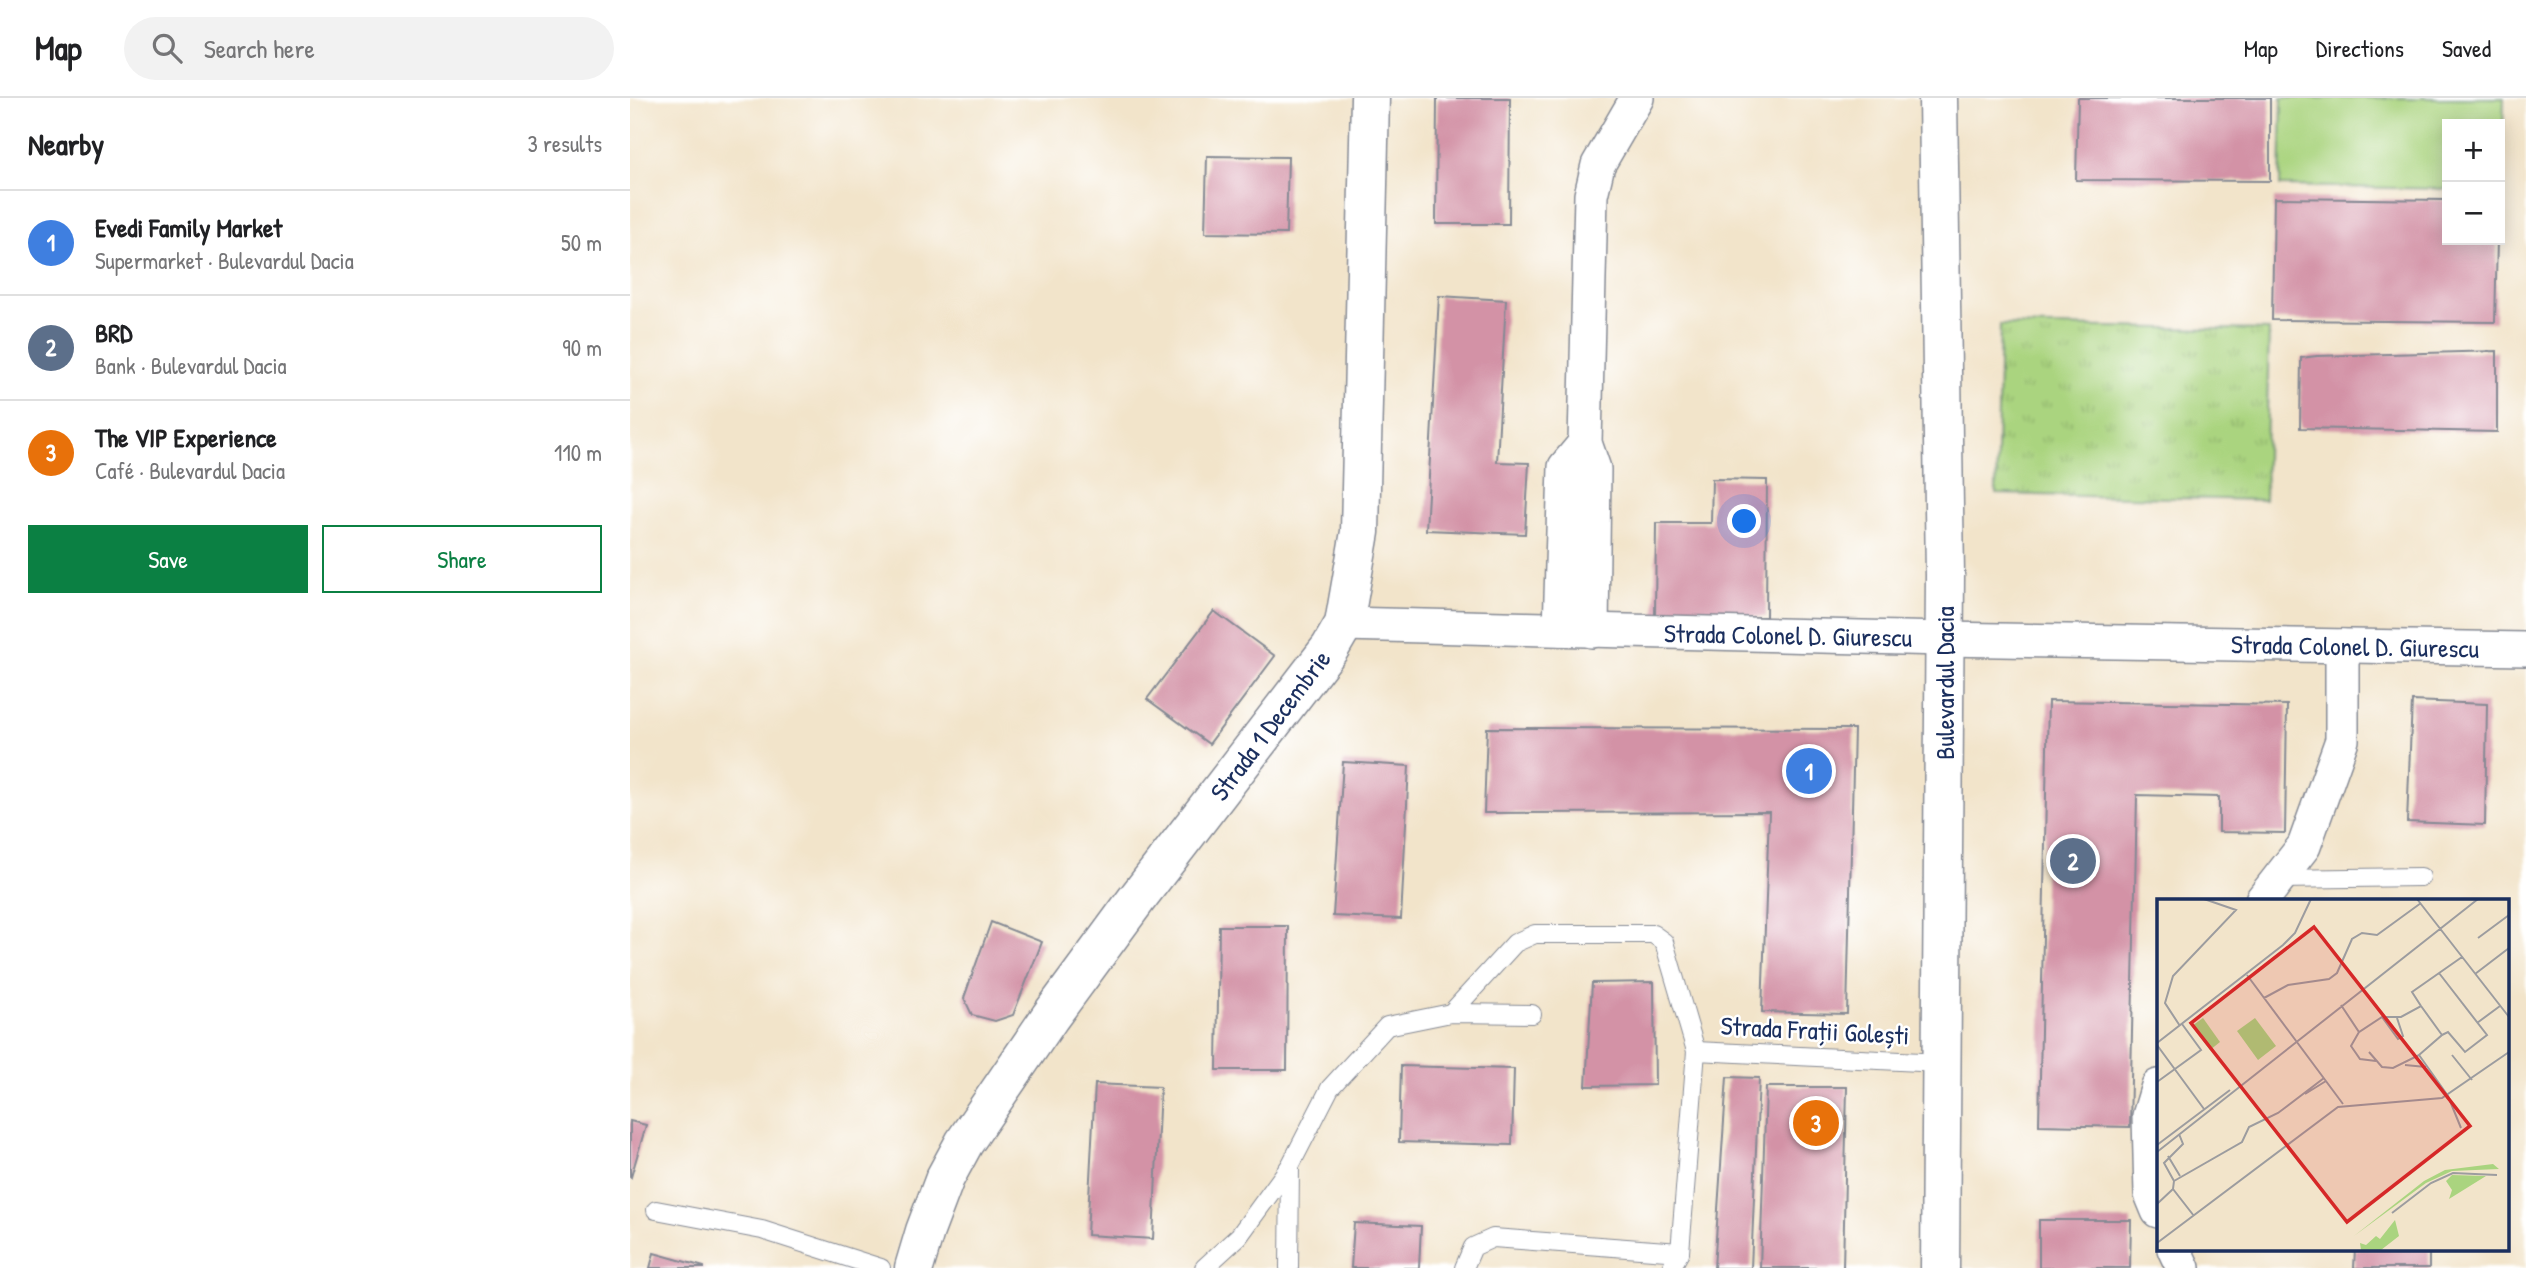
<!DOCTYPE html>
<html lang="en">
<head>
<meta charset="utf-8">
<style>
  :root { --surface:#fff; --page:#f2f2f2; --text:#202124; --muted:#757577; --line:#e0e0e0; --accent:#0b8043 }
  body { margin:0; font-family:"Patrick Hand",sans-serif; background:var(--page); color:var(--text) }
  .controls { position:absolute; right:21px; top:21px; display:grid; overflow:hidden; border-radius:0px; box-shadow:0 4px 18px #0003 }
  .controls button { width:63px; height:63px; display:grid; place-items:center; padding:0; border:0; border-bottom:2px solid var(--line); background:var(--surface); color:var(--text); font:35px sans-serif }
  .you { position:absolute; left:1115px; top:424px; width:24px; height:24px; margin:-18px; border:5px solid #fff; border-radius:50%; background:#1a73e8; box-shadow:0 0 0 10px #1a73e833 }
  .badge { display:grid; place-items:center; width:46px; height:46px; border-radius:50%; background:var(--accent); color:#fff; font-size:23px; font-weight:700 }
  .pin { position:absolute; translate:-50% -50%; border:4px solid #fff; box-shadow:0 2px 7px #0006 }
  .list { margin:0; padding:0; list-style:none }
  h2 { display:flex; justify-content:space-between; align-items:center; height:91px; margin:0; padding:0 28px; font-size:30px }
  h2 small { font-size:23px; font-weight:400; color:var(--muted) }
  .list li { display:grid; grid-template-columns:46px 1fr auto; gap:21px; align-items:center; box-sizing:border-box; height:105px; padding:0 28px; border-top:2px solid var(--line) }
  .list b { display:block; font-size:26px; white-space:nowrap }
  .list p { margin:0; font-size:23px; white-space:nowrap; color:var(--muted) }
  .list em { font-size:23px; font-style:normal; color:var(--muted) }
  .actions { display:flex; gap:14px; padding:21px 28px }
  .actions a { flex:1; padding:16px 0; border:2px solid var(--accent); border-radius:0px; text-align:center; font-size:24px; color:var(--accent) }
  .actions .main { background:var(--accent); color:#fff }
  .icon { flex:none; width:38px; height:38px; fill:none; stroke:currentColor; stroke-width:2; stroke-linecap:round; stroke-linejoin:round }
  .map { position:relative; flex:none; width:1896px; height:1170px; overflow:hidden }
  header { display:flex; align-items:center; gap:42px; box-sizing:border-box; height:98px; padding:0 35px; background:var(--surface); border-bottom:2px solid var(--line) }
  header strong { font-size:33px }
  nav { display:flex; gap:38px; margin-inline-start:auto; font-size:24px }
  .search { width:490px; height:63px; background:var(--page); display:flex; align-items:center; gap:18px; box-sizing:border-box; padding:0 24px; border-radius:38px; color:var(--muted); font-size:26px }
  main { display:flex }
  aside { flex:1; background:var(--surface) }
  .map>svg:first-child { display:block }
  .grass { fill:url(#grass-tufts); stroke:#62826e; stroke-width:2 }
  .garden { fill:#aad47f; stroke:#62826e; stroke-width:2 }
  .building { fill:#d392a6 }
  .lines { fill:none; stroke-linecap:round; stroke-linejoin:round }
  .service-casing { stroke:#868a94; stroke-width:20 }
  .minor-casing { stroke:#868a94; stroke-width:36 }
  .tertiary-casing { stroke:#868a94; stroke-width:41 }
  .secondary-casing { stroke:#868a94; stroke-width:41 }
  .service { stroke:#fff; stroke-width:18 }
  .minor { stroke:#fff; stroke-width:33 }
  .tertiary { stroke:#fff; stroke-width:38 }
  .secondary { stroke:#fff; stroke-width:38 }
  .labels { text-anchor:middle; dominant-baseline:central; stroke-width:5; stroke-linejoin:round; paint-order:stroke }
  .street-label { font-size:26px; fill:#1b2f5e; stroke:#fff }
  .inset-road { fill:none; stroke:#9c9c9f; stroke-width:2 }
  .view { fill:#d62828; fill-opacity:0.15; stroke:#d62828; stroke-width:3.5 }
  .inset-edge { fill:none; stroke:#1b2f5e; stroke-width:3.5 }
</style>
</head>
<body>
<header>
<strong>Map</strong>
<div class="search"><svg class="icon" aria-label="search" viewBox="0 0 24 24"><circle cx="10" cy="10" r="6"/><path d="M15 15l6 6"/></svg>Search here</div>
<nav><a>Map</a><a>Directions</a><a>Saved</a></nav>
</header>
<main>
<aside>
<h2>Nearby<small>3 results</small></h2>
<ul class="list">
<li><span class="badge" style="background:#3f7fe0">1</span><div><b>Evedi Family Market</b><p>Supermarket · Bulevardul Dacia</p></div><em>50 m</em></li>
<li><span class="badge" style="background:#5c6f8a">2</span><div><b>BRD</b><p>Bank · Bulevardul Dacia</p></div><em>90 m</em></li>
<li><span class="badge" style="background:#e8710a">3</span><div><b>The VIP Experience</b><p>Café · Bulevardul Dacia</p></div><em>110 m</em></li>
</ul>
<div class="actions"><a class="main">Save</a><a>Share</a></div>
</aside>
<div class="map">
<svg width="1896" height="1170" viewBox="0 0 1896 1170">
  <defs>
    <pattern id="grass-tufts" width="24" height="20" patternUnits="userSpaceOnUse" patternTransform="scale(1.75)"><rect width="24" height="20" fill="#aad47f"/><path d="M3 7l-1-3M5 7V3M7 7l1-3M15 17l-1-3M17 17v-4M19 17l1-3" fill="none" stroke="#92b670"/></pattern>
  </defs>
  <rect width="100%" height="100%" fill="#fff"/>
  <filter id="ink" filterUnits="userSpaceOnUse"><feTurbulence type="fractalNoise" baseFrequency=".0143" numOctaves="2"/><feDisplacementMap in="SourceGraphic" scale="14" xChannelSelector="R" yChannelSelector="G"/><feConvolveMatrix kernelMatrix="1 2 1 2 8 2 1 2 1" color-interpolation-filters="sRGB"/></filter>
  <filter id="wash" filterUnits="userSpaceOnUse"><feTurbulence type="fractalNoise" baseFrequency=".00686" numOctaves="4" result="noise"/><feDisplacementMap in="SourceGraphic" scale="28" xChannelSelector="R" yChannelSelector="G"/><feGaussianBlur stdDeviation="1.57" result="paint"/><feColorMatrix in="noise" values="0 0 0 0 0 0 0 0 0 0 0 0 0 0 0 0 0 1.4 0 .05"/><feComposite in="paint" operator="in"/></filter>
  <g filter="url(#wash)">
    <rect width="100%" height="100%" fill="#f2e4ca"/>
    <!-- grass -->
    <path class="grass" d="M1370 227 1639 232 1635 402 1366 396Z"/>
    <!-- garden -->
    <path class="garden" d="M1652 0H1874L1871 93 1870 26H1817V91L1650 88Z"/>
    <g id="blocks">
      <!-- building -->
      <g class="building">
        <path d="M807 0H880L879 126H806Z"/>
        <path d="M1448 0H1640V83L1446 82Z"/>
        <path d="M577 58 658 59 656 136 575 135Z"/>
        <path d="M1644 100 1817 102V142H1867L1865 224 1642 222Z"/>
        <path d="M809 198 876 202 867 364 899 365 895 436 796 432Z"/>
        <path d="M1867 253V334L1670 330 1671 260 1687 258Z"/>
        <path d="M1082 381 1137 382 1136 519H1025L1026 425H1081Z"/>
        <path d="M584 513 645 558 579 646 517 601Z"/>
        <path d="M1418 603 1657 607 1655 735 1589 734V699L1507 697 1500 1029 1409 1027Z"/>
        <path d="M1782 603 1857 606 1855 727 1777 724Z"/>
        <path d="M857 630 1224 631 1217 916 1132 914 1139 714 854 715Z"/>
        <path d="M713 664 779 668 771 821 703 818Z"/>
        <path d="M361 824 412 844 383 917 365 923 342 917 334 900Z"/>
        <path d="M589 828H658L657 972H587Z"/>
        <path d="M1024 884 1025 987 956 988 962 885Z"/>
        <path d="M771 968 884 971 882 1047 769 1044Z"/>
        <path d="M1097 979 1129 980 1121 1170H1084Z"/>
        <path d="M465 986 530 989 523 1141 457 1137Z"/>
        <path d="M1136 989H1217L1213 1170H1130Z"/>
        <path d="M0 1023 16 1027 1 1079 0 1078Z"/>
        <path d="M1409 1122H1501L1500 1170H1409Z"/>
        <path d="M724 1125 791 1128 789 1170H721Z"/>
        <path d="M1725 1151H1799V1170H1724Z"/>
        <path d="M24 1155 74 1169V1170H20Z"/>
      </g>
    </g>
  </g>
  <g filter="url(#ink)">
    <use href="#blocks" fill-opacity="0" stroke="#868a94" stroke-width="2"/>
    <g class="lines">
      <!-- service casing -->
      <g class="service-casing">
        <g id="service">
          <path d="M1648 781 1791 779"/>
          <path d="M821 915 885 845 905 836H1023L1034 844 1066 953"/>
          <path d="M26 1112 132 1132 251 1170"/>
          <path d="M574 1170 609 1138 660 1068"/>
          <path d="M659 1170 660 1068 700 990 757 928 821 915 902 916"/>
          <path d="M834 1170 843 1149 863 1140 1050 1154"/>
          <path d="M1041 1170 1050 1154 1066 953 1311 965"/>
        </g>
      </g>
      <!-- minor casing -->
      <g class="minor-casing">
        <g id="minor">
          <path d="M714 526 1314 541 1896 551"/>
          <path d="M930 531 935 369 955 345"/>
          <path d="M962 533 964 371 955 345 961 97 968 67 1007 0"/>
          <path d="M1632 802 1674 748 1712 642V548"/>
          <path d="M1528 988 1519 1018 1521 1096 1528 1113"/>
          <path d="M1544 1151 1553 1170"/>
        </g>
      </g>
      <!-- tertiary casing -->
      <g class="tertiary-casing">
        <path id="tertiary" d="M284 1170 295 1133 315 1080 334 1045 420 919 506 802 700 550 714 526 730 434 740 0"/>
      </g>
      <!-- secondary casing -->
      <g class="secondary-casing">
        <path id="secondary" d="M1308 0 1315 477 1310 1170"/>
      </g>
      <!-- service -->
      <use href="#service" class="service"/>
      <!-- minor -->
      <use href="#minor" class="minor"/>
      <!-- tertiary -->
      <use href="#tertiary" class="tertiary"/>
      <!-- secondary -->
      <use href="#secondary" class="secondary"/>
    </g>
  </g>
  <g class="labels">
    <!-- street labels -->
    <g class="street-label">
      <text transform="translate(1158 537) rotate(1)">Strada Colonel D. Giurescu</text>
      <text transform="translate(1725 548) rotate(1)">Strada Colonel D. Giurescu</text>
      <text transform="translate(1314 585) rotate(-90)">Bulevardul Dacia</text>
      <text transform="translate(640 627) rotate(-53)">Strada 1 Decembrie</text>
      <text transform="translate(1185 932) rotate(3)">Strada Frații Golești</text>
    </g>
  </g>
  <!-- overview -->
  <g transform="translate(1527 801)">
    <rect width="352" height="352" fill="#f2e4ca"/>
    <path d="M98 119 119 147 101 161 80 132ZM336 265 342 270 295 272 269 284 197 337 267 282 288 271ZM295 276 329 277 292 300 295 291 289 282ZM238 321 242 337 224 351H204L203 344 209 346 219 337 223 340Z" fill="#aad47f"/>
    <path d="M46 119 63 143 53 151 35 127Z" fill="#aad47f"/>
    <path class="inset-road" d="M260 0 352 118M321 39 352 16M282 74 330 136 308 153 291 133 285 136M318 75 352 49M90 76 186 205M107 99 131 86 172 80 180 74 195 40 205 34 220 36 264 4M184 106 202 133 225 118H244L264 107 285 136 262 156M264 107 255 93 305 58M225 118 241 140 246 137 240 119M320 124 343 107M23 127 8 104 16 77 79 11 47 0M202 133 194 147 203 160 219 162M0 144 126 46 138 34 154 0M0 146 47 210M212 153 225 168 236 169 262 156 291 197 304 229M295 156 315 181M248 166 269 168M0 183 44 151 25 125M148 195 169 182M0 246 73 191M0 253 321 0M11 257 23 277M17 282 7 264 26 245 22 235M0 305 16 290M235 314 274 284 296 274 340 276M37 317 16 290 17 282 85 243 92 228 121 214 167 179M0 344 181 208 285 199 352 153"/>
    <path class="view" d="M157 28 313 227 190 323 34 124Z"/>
    <rect width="352" height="352" class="inset-edge"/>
  </g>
</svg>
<div class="controls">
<button>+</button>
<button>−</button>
</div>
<div class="you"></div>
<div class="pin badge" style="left:1179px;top:673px;background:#3f7fe0">1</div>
<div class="pin badge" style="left:1443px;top:763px;background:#5c6f8a">2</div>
<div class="pin badge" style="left:1186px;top:1025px;background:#e8710a">3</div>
</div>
</main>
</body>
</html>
